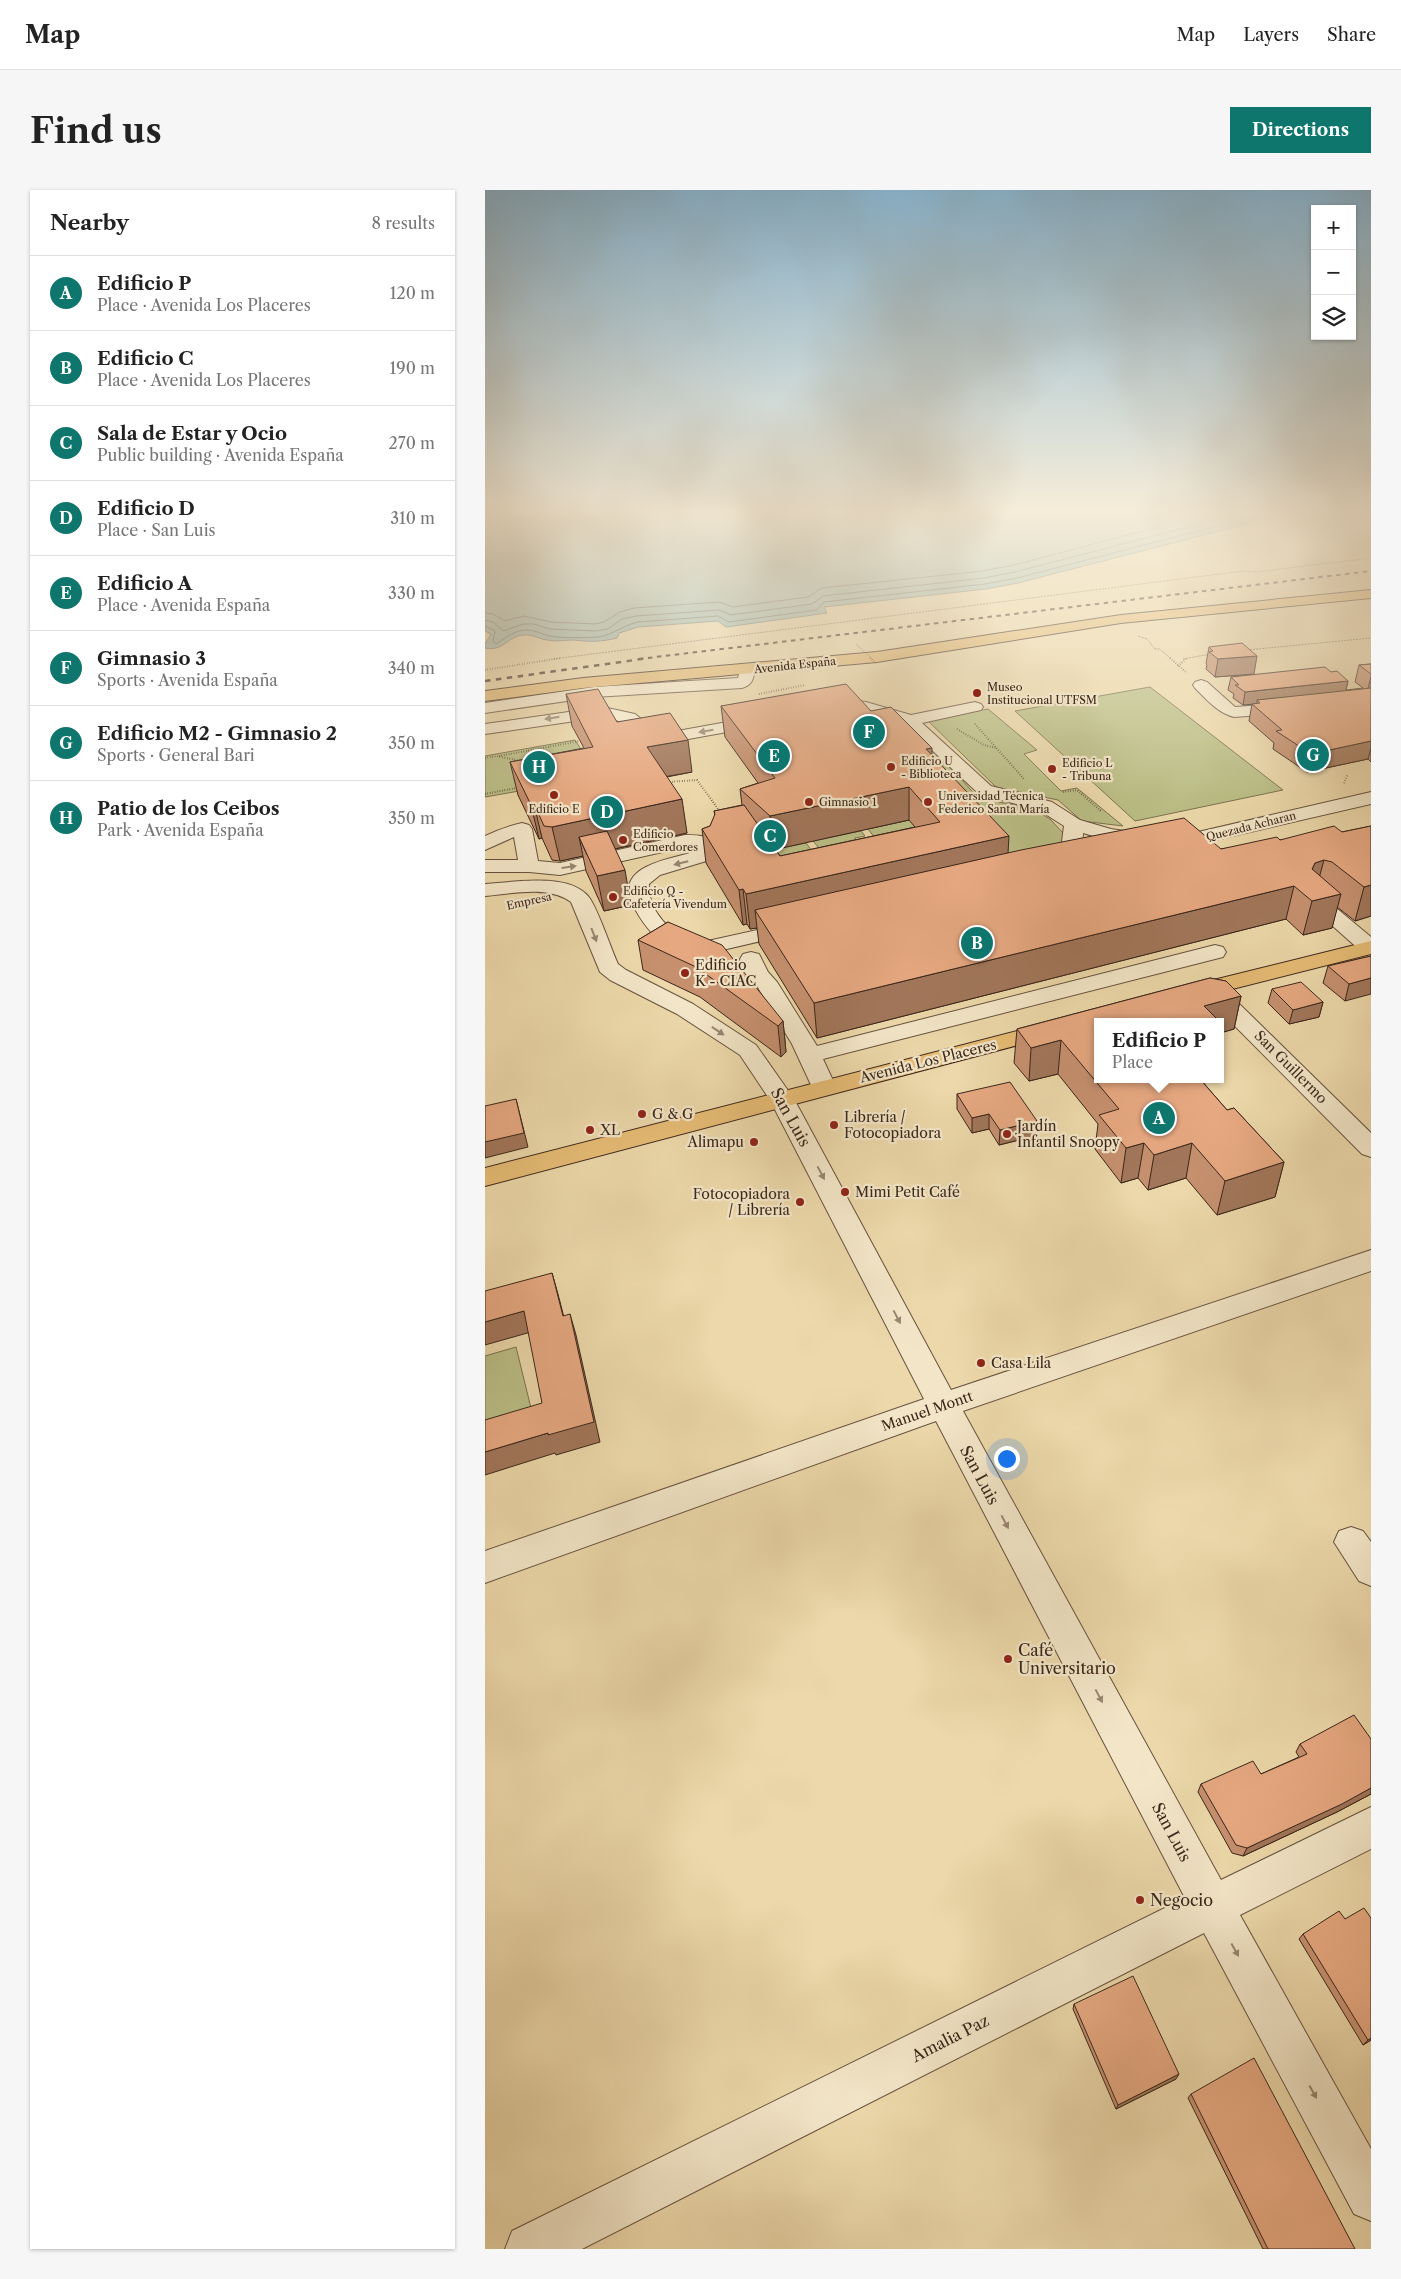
<!DOCTYPE html>
<html lang="en">
<head>
<meta charset="utf-8">
<style>
  :root { --surface:#fff; --page:#f6f6f6; --text:#222; --muted:#767676; --line:#e0e0e0; --accent:#0f766e }
  body { margin:0; font-family:"Libre Caslon Text",serif; background:var(--page); color:var(--text) }
  .controls { position:absolute; right:15px; top:15px; display:grid; overflow:hidden; border-radius:0px; box-shadow:0 1px 4px #0004 }
  .controls button { width:45px; height:45px; display:grid; place-items:center; padding:0; border:0; border-bottom:1px solid var(--line); background:var(--surface); color:var(--text); font:25px sans-serif }
  .you { position:absolute; left:521px; top:1268px; width:18px; height:18px; margin:-12px; border:4px solid #fff; border-radius:50%; background:#1a73e8; box-shadow:0 0 0 8px #1a73e833 }
  .badge { display:grid; place-items:center; width:32px; height:32px; border-radius:50%; background:var(--accent); color:#fff; font-size:16px; font-weight:700 }
  .pin { position:absolute; translate:-50% -50%; border:2px solid #fff; box-shadow:0 1px 5px #0006 }
  .popup { position:absolute; left:609px; top:828px; width:130px; height:65px; box-sizing:border-box; display:grid; place-content:center; border-radius:0px; background:var(--surface); filter:drop-shadow(0 1px 4px #0005); font-size:16px; white-space:nowrap; color:var(--muted) }
  .popup b { font-size:19px; color:var(--text) }
  .popup::after { content:''; position:absolute; left:50%; top:100%; margin-left:-10px; border:10px solid transparent; border-top-color:var(--surface) }
  .list { margin:0; padding:0; list-style:none }
  h2 { display:flex; justify-content:space-between; align-items:center; height:65px; margin:0; padding:0 20px; font-size:21px }
  h2 small { font-size:16px; font-weight:400; color:var(--muted) }
  .list li { display:grid; grid-template-columns:32px 1fr auto; gap:15px; align-items:center; box-sizing:border-box; height:75px; padding:0 20px; border-top:1px solid var(--line) }
  .list b { display:block; font-size:19px; white-space:nowrap }
  .list p { margin:0; font-size:16px; white-space:nowrap; color:var(--muted) }
  .list em { font-size:16px; font-style:normal; color:var(--muted) }
  .icon { flex:none; width:28px; height:28px; fill:none; stroke:currentColor; stroke-width:2; stroke-linecap:round; stroke-linejoin:round }
  .map { position:relative; flex:none; width:886px; height:2059px; overflow:hidden; border-radius:0px }
  header { display:flex; align-items:center; gap:30px; box-sizing:border-box; height:70px; padding:0 25px; background:var(--surface); border-bottom:1px solid var(--line) }
  header strong { font-size:24px }
  nav { display:flex; gap:28px; margin-inline-start:auto; font-size:18px }
  .intro { display:flex; align-items:center; justify-content:space-between; box-sizing:border-box; height:120px; padding:0 30px }
  h1 { margin:0; font-size:35px }
  .button { padding:12px 22px; border-radius:0px; background:var(--accent); color:#fff; font-size:18px; font-weight:700 }
  main { display:flex; gap:30px; padding:0 30px }
  aside { flex:1; background:var(--surface); border-radius:0px; box-shadow:0 1px 4px #0004 }
  .map>svg:first-child { display:block }
  .green { fill:#bbbe86; stroke:#7b7250 }
  .water { fill:#9ab8b1; stroke:#747e75 }
  .lines { fill:none; stroke-linecap:round; stroke-linejoin:round }
  .shore { stroke:#6a6f66; stroke-width:1 }
  .minor-casing { stroke:#67523e; stroke-width:2 }
  .major-casing { stroke:#3b261a; stroke-width:2 }
  .path-far1 { stroke:#3b261a; stroke-width:1; stroke-dasharray:0.5 1; stroke-linecap:butt }
  .path { stroke:#3b261a; stroke-width:2; stroke-dasharray:0.5 2; stroke-linecap:butt }
  .minor { fill:#f3e6c8; fill-rule:evenodd }
  .major { fill:#e6bc75; fill-rule:evenodd }
  .rail-far1 { stroke:#3b261a; stroke-width:2; stroke-dasharray:4.5 4.5; stroke-linecap:butt }
  .rail { stroke:#3b261a; stroke-width:2.5; stroke-dasharray:5.5 5.5; stroke-linecap:butt }
  .path-bridge-far1 { stroke:#3b261a; stroke-width:1; stroke-dasharray:0.5 1; stroke-linecap:butt }
  .path-bridge { stroke:#3b261a; stroke-width:2; stroke-dasharray:0.5 2; stroke-linecap:butt }
  .wall { fill:#c6906f; stroke:#3b261a; fill-rule:evenodd }
  .shaded-wall { fill:#a1765a; stroke:#3b261a }
  .building { fill:#e6a881; stroke:#3b261a }
  .oneway { fill:#978671 }
  .poi-dot { fill:#8f2418; stroke:#f3e6c8; stroke-width:2 }
  .labels { text-anchor:middle; dominant-baseline:central; stroke-width:4.5; stroke-linejoin:round; paint-order:stroke }
  .far-street-label { font-size:11px; fill:#3b261a; stroke:#f3e6c8 }
  .far-poi-label { font-size:11px; fill:#3b261a; stroke:#f3e6c8; text-anchor:start }
  .poi-label { font-size:14px; fill:#3b261a; stroke:#f3e6c8; text-anchor:start }
  .street-label { font-size:14px; fill:#3b261a; stroke:#f3e6c8 }
  .near-street-label { font-size:16px; fill:#3b261a; stroke:#f3e6c8 }
  .near-poi-label { font-size:16px; fill:#3b261a; stroke:#f3e6c8; text-anchor:start }
</style>
</head>
<body>
<header>
<strong>Map</strong>
<nav><a>Map</a><a>Layers</a><a>Share</a></nav>
</header>
<div class="intro"><h1>Find us</h1><a class="button">Directions</a></div>
<main>
<aside>
<h2>Nearby<small>8 results</small></h2>
<ul class="list">
<li><span class="badge">A</span><div><b>Edificio P</b><p>Place · Avenida Los Placeres</p></div><em>120 m</em></li>
<li><span class="badge">B</span><div><b>Edificio C</b><p>Place · Avenida Los Placeres</p></div><em>190 m</em></li>
<li><span class="badge">C</span><div><b>Sala de Estar y Ocio</b><p>Public building · Avenida España</p></div><em>270 m</em></li>
<li><span class="badge">D</span><div><b>Edificio D</b><p>Place · San Luis</p></div><em>310 m</em></li>
<li><span class="badge">E</span><div><b>Edificio A</b><p>Place · Avenida España</p></div><em>330 m</em></li>
<li><span class="badge">F</span><div><b>Gimnasio 3</b><p>Sports · Avenida España</p></div><em>340 m</em></li>
<li><span class="badge">G</span><div><b>Edificio M2 - Gimnasio 2</b><p>Sports · General Bari</p></div><em>350 m</em></li>
<li><span class="badge">H</span><div><b>Patio de los Ceibos</b><p>Park · Avenida España</p></div><em>350 m</em></li>
</ul>
</aside>
<div class="map">
<svg width="886" height="2059" viewBox="0 0 886 2059">
  <rect width="100%" height="100%" fill="#ecd8aa"/>
  <filter id="stains"><feTurbulence type="fractalNoise" baseFrequency=".004" numOctaves="4"/><feColorMatrix values="0 0 0 0 .2 0 0 0 0 .09 0 0 0 0 .02 0 0 0 .5 -.17"/></filter>
  <radialGradient id="worn" r=".72"><stop offset=".6" stop-color="#630" stop-opacity="0"/><stop offset="1" stop-color="#630" stop-opacity=".3"/></radialGradient>
  <!-- green -->
  <g class="green">
    <path d="M665 497 798 600 650 631 530 521Z"/>
    <path d="M503 519 552 560 539 564 576 601 592 598 638 636 597 631 573 610 511 597 442 530Z"/>
    <path d="M428 536 494 609 545 617 565 629 579 644 580 659 528 682 409 545Z"/>
    <path d="M90 550 114 587 0 607V566Z"/>
    <path d="M424 630 449 647 390 648 383 639Z"/>
    <path d="M376 641 380 646 370 648 372 651 335 659 328 651Z"/>
    <path d="M321 653 327 661 320 674 272 663Z"/>
    <path d="M31 1157 46 1218 0 1231V1166Z"/>
  </g>
  <!-- water -->
  <path class="water" d="M0 319H820L533 393 501 399 339 417 342 423 241 437 233 431 153 437 134 443 132 448C116 452 105 452 89 450 80 450 71 452 62 450 54 449 47 444 39 445 22 446 19 462 0 458V454L6 444 0 441Z"/>
  <g class="lines">
    <!-- shore -->
    <g class="shore">
      <path d="M0 423 8 424 20 431 39 426 66 432 110 434 119 432 135 422 149 418 234 412 248 417 323 407 337 398 498 381 529 375 741 319"/>
      <path d="M0 430 8 432 18 441 38 434H49L65 439 111 441 123 439 137 429 151 426 234 420 246 425 327 414 338 406 499 388 530 382 772 319"/>
      <path d="M0 436 10 441 8 451 11 454C23 446 34 437 49 441 54 442 59 445 64 446 76 448 102 448 114 447 129 444 139 435 153 432L233 426 244 432 332 420 339 412 500 394 532 388 798 319"/>
    </g>
    <!-- minor casing -->
    <g class="minor-casing">
      <g id="minor">
        <path d="M262 475 268 477 270 480C268 490 267 495 257 498L109 507 0 523V513L109 497 253 488 256 477Z"/>
        <path d="M716 490 722 492 750 517 803 513 809 515 811 518 809 521 803 523 749 527C733 523 722 510 710 498L708 495 710 492Z"/>
        <path d="M370 511 381 512 426 525 490 512 496 514 498 517 496 520 437 533 506 596 567 612 595 630 626 639 664 645 667 649 664 653C643 658 618 649 598 643 598 663 581 686 559 680L556 676 576 659 579 636 554 620 494 604 419 534 380 522 340 521 338 518 340 515Z"/>
        <path d="M118 517 150 524 171 541 187 542 275 526 281 527 283 531 281 535 275 536 187 552H171L159 549 138 532 118 527 0 544V534Z"/>
        <path d="M886 602V614L687 660 680 658 677 654 680 650 687 648Z"/>
        <path d="M37 633 44 635 47 639 53 671 75 673 200 645C213 645 225 645 233 657L228 669 175 685 164 694C162 721 187 744 209 754L308 732 315 734 319 738 315 742 229 762 256 772 255 769 258 764 266 762 274 764 283 782 292 792 332 856 730 755 738 757 741 762 738 767 338 869 351 897 348 903 339 905 330 903 327 897 307 854 272 796 265 790C211 770 173 768 146 711 139 696 147 684 161 677 176 669 196 666 212 661L213 659 200 657 75 685 44 682H0V670H33L29 647 0 660V646C13 640 24 636 37 633Z"/>
        <path d="M36 691C57 690 88 689 103 706 112 716 126 759 133 774L141 780 208 814 271 855 309 909 466 1200 886 1060V1081L478 1221 736 1690 886 1617V1659L755 1725 886 1959V2031L869 2024 719 1743 97 2059H20L27 2041 700 1708 451 1231 0 1393V1361L439 1209 285 910 255 865 192 824 125 790 115 782 86 712C63 695 27 704 0 706V694Z"/>
        <path d="M831 705 838 707 886 747V763L877 762 824 715 821 711 824 707Z"/>
        <path d="M726 792 734 794 886 943V967L877 964 718 804 715 799 718 794Z"/>
        <path d="M866 1337 878 1341 886 1352V1396L874 1391 849 1352 854 1341Z"/>
      </g>
    </g>
    <!-- major casing -->
    <g class="major-casing">
      <g id="major">
        <path d="M886 400V408L636 433 392 472 98 498 0 511V501L98 488 392 462 636 425Z"/>
        <path d="M886 751V764L708 809 700 807 697 802 700 797Z"/>
        <path d="M567 832 575 834 579 839 575 844 0 996V978Z"/>
      </g>
    </g>
    <!-- path-far1 -->
    <g class="path-far1">
      <path d="M653 446 662 449 670 459H675L686 469"/>
      <path d="M762 460 886 448"/>
      <path d="M68 469 758 381 771 382 886 368"/>
      <path d="M698 469 726 464"/>
    </g>
    <!-- path -->
    <g class="path">
      <path d="M685 468 702 483"/>
      <path d="M693 476 702 468"/>
      <path d="M0 480 76 468"/>
      <path d="M274 504 320 495"/>
      <path d="M490 534 539 589"/>
      <path d="M472 539 499 555 511 558"/>
      <path d="M14 566 95 551"/>
      <path d="M0 568 11 566 36 571"/>
      <path d="M182 592 212 590 236 623"/>
      <path d="M859 593 863 584"/>
      <path d="M578 602 592 600 616 621"/>
      <path d="M0 604 36 597"/>
    </g>
    <!-- minor -->
    <use href="#minor" class="minor"/>
    <!-- major -->
    <use href="#major" class="major"/>
    <!-- rail-far1 -->
    <path class="rail-far1" d="M154 469 886 381"/>
    <!-- rail -->
    <path class="rail" d="M0 491 164 468"/>
    <!-- path-bridge-far1 -->
    <path class="path-bridge-far1" d="M371 454 387 469"/>
    <!-- path-bridge -->
    <path class="path-bridge" d="M385 468 391 473"/>
  </g>
  <!-- wall -->
  <g class="wall">
    <path d="M724 457 769 484 730 487 721 479 722 475 721 474Z"/>
    <path d="M886 474V572L883 569 822 582 788 559 789 553 764 531 767 514 758 515 748 508 749 504 743 500 746 487 846 482 863 491 861 500 878 498 870 492 874 475Z"/>
    <path d="M81 504 132 532 207 582 182 587 202 643 130 659 146 715 119 721 101 681 98 666 75 671 67 670 57 648 54 649 33 605 25 572 99 558 87 536Z"/>
    <path d="M236 516 386 521 447 566 523 663 736 659 795 650 857 642 886 636V726L870 731 852 717 847 738 818 745 801 729 332 848 274 754 272 738 265 739 262 734 258 735 221 673 217 639 225 636 230 626 229 621 257 615 255 599 273 593 240 547ZM424 630 430 637 295 666 290 659Z"/>
    <path d="M183 732 298 831 301 862 296 867 215 807 158 780 153 750Z"/>
    <path d="M886 766 860 811 838 793 843 776Z"/>
    <path d="M725 788 741 791 756 806 749 839 735 843V832H613V889H715L742 920 749 918 799 972 790 1007 732 1025 701 988 663 1000 653 988 636 993 610 959 613 934 573 884 544 891 529 873 532 839Z"/>
    <path d="M787 799 838 812 834 827 804 834 783 813Z"/>
    <path d="M472 904 550 946 514 955 504 939 487 943 472 919Z"/>
    <path d="M886 1549V1604L852 1622 758 1666 747 1663 713 1602 716 1594 776 1584 814 1567 811 1562 815 1554Z"/>
    <path d="M886 1728V1850L878 1855 814 1749 818 1744 860 1729Z"/>
    <path d="M589 1814 691 1889 631 1919 588 1819Z"/>
    <path d="M706 1904 870 2059H778L703 1908Z"/>
  </g>
  <!-- shaded-wall -->
  <g class="shaded-wall">
    <path d="M772 466 769 484 730 487 733 469Z"/>
    <path d="M886 487V502H882Z"/>
    <path d="M863 491 860 504 772 510V514L758 515 760 502Z"/>
    <path d="M203 550 207 582 167 589 162 557Z"/>
    <path d="M886 551V558L883 569 822 582 826 564Z"/>
    <path d="M447 558V591L441 559Z"/>
    <path d="M424 597V630L288 660 285 626Z"/>
    <path d="M197 609 202 643 102 665 94 647 98 666 75 671 67 637Z"/>
    <path d="M49 614 57 648 54 649 46 615Z"/>
    <path d="M524 646 522 681 270 720 272 738 265 739 261 704Z"/>
    <path d="M839 670 830 703 827 679 830 673Z"/>
    <path d="M140 680 146 715 119 721 112 686Z"/>
    <path d="M886 695V726L870 731 879 697Z"/>
    <path d="M809 696 801 729 332 848 329 813Z"/>
    <path d="M258 699 262 734 258 735 254 700Z"/>
    <path d="M856 704 847 738 818 745 827 711Z"/>
    <path d="M886 788V804L860 811 864 794Z"/>
    <path d="M756 806 749 839 735 843V832L719 816Z"/>
    <path d="M838 812 834 827 804 834 808 820Z"/>
    <path d="M298 831 301 862 296 867 293 836Z"/>
    <path d="M576 850 573 884 544 891 546 858Z"/>
    <path d="M31 909 43 957 0 968V952Z"/>
    <path d="M504 924V939L487 943V928Z"/>
    <path d="M552 931 550 946 514 955 515 940Z"/>
    <path d="M659 953 653 988 636 993 641 958Z"/>
    <path d="M707 953 701 988 663 1000 669 965Z"/>
    <path d="M799 972 790 1007 732 1025 740 991Z"/>
    <path d="M67 1083 73 1104 84 1147 78 1126Z"/>
    <path d="M39 1121 46 1142 0 1155V1132Z"/>
    <path d="M85 1124 91 1145 115 1252 71 1265 70 1263 0 1285V1262L63 1243Z"/>
    <path d="M886 1598V1604L852 1622 758 1666 762 1658Z"/>
    <path d="M886 1848V1850L878 1855 883 1850Z"/>
    <path d="M694 1884 691 1889 631 1919 633 1915Z"/>
  </g>
  <!-- building -->
  <g class="building">
    <path d="M757 453 772 466 733 469 724 462 728 461 724 457Z"/>
    <path d="M886 474V484L874 475Z"/>
    <path d="M840 477 846 482 852 481 863 491 760 502 750 495H754L746 487Z"/>
    <path d="M361 494 386 521 406 517 447 558 441 559 524 646 261 704 258 699 254 700 217 639 225 636 230 624 229 621 259 615 295 666 455 632 424 597 285 626 255 599 290 588 236 516Z"/>
    <path d="M886 498V551L826 564 791 541 797 540 767 514 775 513 772 510Z"/>
    <path d="M113 499 132 532 185 523 203 550 162 557 197 609 67 637 59 636 49 614 46 615 25 572 108 557 81 504Z"/>
    <path d="M699 628 736 659 792 647 795 650 849 636 857 642 886 636V695L879 697 847 672 839 670 830 673 827 679 856 704 827 711 809 696 329 813 270 720 536 660Z"/>
    <path d="M122 641 140 680 112 686 94 647Z"/>
    <path d="M183 732 237 755 298 831 293 836 211 777 153 750Z"/>
    <path d="M886 766V788L864 794 843 776Z"/>
    <path d="M725 788 741 791 756 806 719 816 735 832H613V889H715L742 920 749 918 799 972 740 991 707 953 669 965 659 953 641 958 614 925 634 919 576 850 546 858 532 839Z"/>
    <path d="M816 792 838 812 808 820 787 799Z"/>
    <path d="M525 892 552 931 515 940 504 924 487 928 472 904Z"/>
    <path d="M31 909 39 943 0 952V916Z"/>
    <path d="M67 1083 78 1126 85 1124 109 1232 63 1245V1243L0 1262V1230L57 1213 39 1121 0 1132V1101Z"/>
    <path d="M869 1525 886 1549V1598L857 1614 762 1658 751 1655 716 1594 768 1571 776 1584 822 1564 815 1554Z"/>
    <path d="M879 1718 886 1728V1848L883 1850 818 1744 854 1721 860 1729Z"/>
    <path d="M648 1786 694 1884 633 1915 589 1814Z"/>
    <path d="M769 1868 870 2059H783L706 1904Z"/>
  </g>
  <!-- one-way arrows -->
  <defs><path id="oneway-solid" d="M-6-.8H1V-3.2L6.5 0L1 3.2V.8H-6Z" transform="scale(1.25)"/></defs>
  <g class="oneway">
    <use href="#oneway-solid" transform="translate(67 528) rotate(171)"/>
    <use href="#oneway-solid" transform="translate(221 541) rotate(170)"/>
    <use href="#oneway-solid" transform="translate(196 673) rotate(166)"/>
    <use href="#oneway-solid" transform="translate(84 677) rotate(-8)"/>
    <use href="#oneway-solid" transform="translate(109 745) rotate(69)"/>
    <use href="#oneway-solid" transform="translate(233 841) rotate(34)"/>
    <use href="#oneway-solid" transform="translate(336 983) rotate(62)"/>
    <use href="#oneway-solid" transform="translate(412 1127) rotate(62)"/>
    <use href="#oneway-solid" transform="translate(520 1332) rotate(62)"/>
    <use href="#oneway-solid" transform="translate(614 1506) rotate(62)"/>
    <use href="#oneway-solid" transform="translate(750 1760) rotate(61)"/>
    <use href="#oneway-solid" transform="translate(828 1902) rotate(61)"/>
  </g>
  <!-- sky -->
  <linearGradient id="sky" x2="0" y2="1"><stop stop-color="#89b6d2"/><stop offset="0.53" stop-color="#f6edd9"/><stop offset="1" stop-color="#f6edd9" stop-opacity="0"/></linearGradient>
  <rect width="886" height="607" fill="url(#sky)"/>
  <!-- markers -->
  <g class="poi-dot">
    <circle cx="492" cy="503" r="5"/>
    <circle cx="406" cy="577" r="5"/>
    <circle cx="567" cy="579" r="5"/>
    <circle cx="69" cy="605" r="5"/>
    <circle cx="324" cy="612" r="5"/>
    <circle cx="443" cy="612" r="5"/>
    <circle cx="138" cy="650" r="5"/>
    <circle cx="128" cy="707" r="5"/>
    <circle cx="200" cy="783" r="5"/>
    <circle cx="157" cy="924" r="5"/>
    <circle cx="349" cy="935" r="5"/>
    <circle cx="105" cy="940" r="5"/>
    <circle cx="522" cy="944" r="5"/>
    <circle cx="269" cy="952" r="5"/>
    <circle cx="360" cy="1002" r="5"/>
    <circle cx="315" cy="1012" r="5"/>
    <circle cx="496" cy="1173" r="5"/>
    <circle cx="523" cy="1469" r="5"/>
    <circle cx="655" cy="1710" r="5"/>
  </g>
  <g class="labels">
    <!-- far-street labels -->
    <g class="far-street-label">
      <text transform="translate(310 475) rotate(-6)">Avenida España</text>
      <text transform="translate(766 636) rotate(-14)">Quezada Acharan</text>
      <text transform="translate(44 711) rotate(-12)">Empresa</text>
    </g>
    <!-- far-poi labels -->
    <g class="far-poi-label">
      <text x="502" y="497">Museo<tspan x="502" dy="13">Institucional UTFSM</tspan></text>
      <text x="416" y="571">Edificio U<tspan x="416" dy="13">- Biblioteca</tspan></text>
      <text x="577" y="573">Edificio L<tspan x="577" dy="13">- Tribuna</tspan></text>
      <text x="453" y="606">Universidad Técnica<tspan x="453" dy="13">Federico Santa María</tspan></text>
      <text x="334" y="612">Gimnasio 1</text>
      <text x="69" y="619" text-anchor="middle">Edificio E</text>
      <text x="148" y="644">Edificio<tspan x="148" dy="13">Comerdores</tspan></text>
      <text x="138" y="701">Edificio Q -<tspan x="138" dy="13">Cafetería Vivendum</tspan></text>
    </g>
    <!-- poi labels -->
    <g class="poi-label">
      <text x="210" y="775">Edificio<tspan x="210" dy="16">K - CIAC</tspan></text>
      <text x="167" y="924">G &amp; G</text>
      <text x="359" y="927">Librería /<tspan x="359" dy="16">Fotocopiadora</tspan></text>
      <text x="532" y="936">Jardín<tspan x="532" dy="16">Infantil Snoopy</tspan></text>
      <text x="115" y="940">XL</text>
      <text x="259" y="952" text-anchor="end">Alimapu</text>
      <text x="370" y="1002">Mimi Petit Café</text>
      <text x="305" y="1004" text-anchor="end">Fotocopiadora<tspan x="305" dy="16">/ Librería</tspan></text>
      <text x="506" y="1173">Casa Lila</text>
    </g>
    <!-- street labels -->
    <g class="street-label">
      <text transform="translate(443 871) rotate(-14)">Avenida Los Placeres</text>
      <text transform="translate(806 877) rotate(45)">San Guillermo</text>
      <text transform="translate(442 1221) rotate(-19)">Manuel Montt</text>
    </g>
    <!-- near-street labels -->
    <g class="near-street-label">
      <text transform="translate(306 927) rotate(61)">San Luis</text>
      <text transform="translate(495 1285) rotate(62)">San Luis</text>
      <text transform="translate(687 1642) rotate(62)">San Luis</text>
      <text transform="translate(465 1848) rotate(-27)">Amalia Paz</text>
    </g>
    <!-- near-poi labels -->
    <g class="near-poi-label">
      <text x="533" y="1460">Café<tspan x="533" dy="18">Universitario</tspan></text>
      <text x="665" y="1710">Negocio</text>
    </g>
  </g>
  <rect width="100%" height="100%" filter="url(#stains)"/>
  <rect width="100%" height="100%" fill="url(#worn)"/>
</svg>
<div class="controls">
<button>+</button>
<button>−</button>
<button><svg class="icon" aria-label="layers" viewBox="0 0 24 24"><path d="M12 4l9 5-9 5-9-5zM3 14l9 5 9-5"/></svg></button>
</div>
<div class="you"></div>
<div class="pin badge" style="left:674px;top:928px">A</div>
<div class="popup"><b>Edificio P</b>Place</div>
<div class="pin badge" style="left:492px;top:753px">B</div>
<div class="pin badge" style="left:285px;top:646px">C</div>
<div class="pin badge" style="left:122px;top:622px">D</div>
<div class="pin badge" style="left:289px;top:566px">E</div>
<div class="pin badge" style="left:384px;top:542px">F</div>
<div class="pin badge" style="left:828px;top:565px">G</div>
<div class="pin badge" style="left:54px;top:577px">H</div>
</div>
</main>
</body>
</html>
